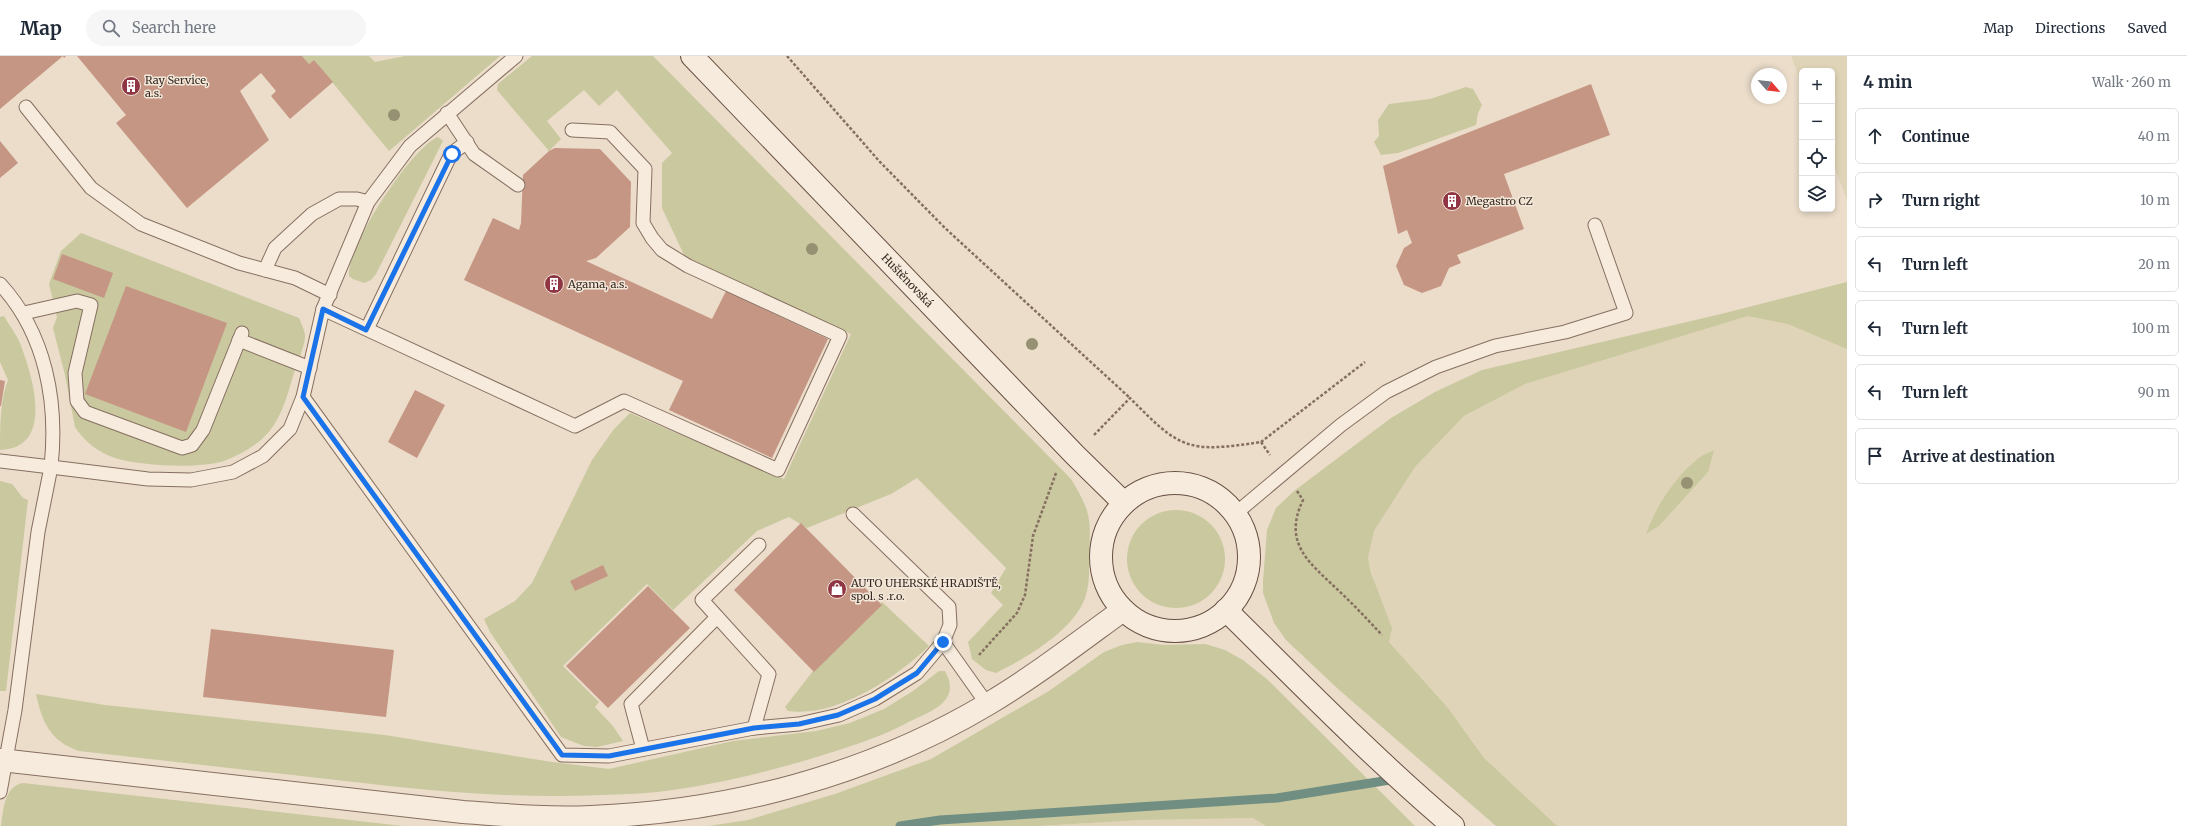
<!DOCTYPE html>
<html lang="en">
<head>
<meta charset="utf-8">
<style>
  :root { --surface:#fff; --page:#f6f6f7; --text:#1f2937; --muted:#747a83; --line:#e0e1e3 }
  body { margin:0; font-family:Merriweather,serif; background:var(--page); color:var(--text) }
  .controls { position:absolute; right:12px; top:12px; display:grid; overflow:hidden; border-radius:6px; box-shadow:0 2px 6px #0003 }
  .controls button { width:36px; height:36px; display:grid; place-items:center; padding:0; border:0; border-bottom:1px solid var(--line); background:var(--surface); color:var(--text); font:20px sans-serif }
  .compass { position:absolute; left:1751px; top:12px; width:36px; height:36px; border-radius:50%; background:var(--surface); box-shadow:0 2px 6px #0003; rotate:118deg }
  .stop { position:absolute; width:12px; height:12px; margin:-9px; border:3px solid #1a73e8; border-radius:50%; background:#fff }
  .stop.end { background:#1a73e8; border-color:#fff; box-shadow:0 1px 4px #0008 }
  .list { margin:0; padding:0; list-style:none }
  h2 { display:flex; justify-content:space-between; align-items:center; height:52px; margin:0; padding:0 16px; font-size:17px }
  h2 small { font-size:13px; font-weight:400; color:var(--muted) }
  .list li { display:grid; grid-template-columns:26px 1fr auto; gap:12px; align-items:center; box-sizing:border-box; height:56px; margin:0 8px 8px; padding:0 8px; border:1px solid var(--line); border-radius:6px }
  .list b { display:block; font-size:15px; white-space:nowrap }
  .list em { font-size:13px; font-style:normal; color:var(--muted) }
  .icon { flex:none; width:22px; height:22px; fill:none; stroke:currentColor; stroke-width:2; stroke-linecap:round; stroke-linejoin:round }
  .map { position:relative; flex:none; width:1847px; height:770px; overflow:hidden }
  header { display:flex; align-items:center; gap:24px; box-sizing:border-box; height:56px; padding:0 20px; background:var(--surface); border-bottom:1px solid var(--line) }
  header strong { font-size:19px }
  nav { display:flex; gap:22px; margin-inline-start:auto; font-size:14px }
  .search { width:280px; height:36px; background:var(--page); display:flex; align-items:center; gap:10px; box-sizing:border-box; padding:0 14px; border-radius:22px; color:var(--muted); font-size:15px }
  main { display:flex }
  aside { flex:1; background:var(--surface) }
  .map>svg:first-child { display:block }
  .farmland { fill:#e0d4b8; fill-rule:evenodd }
  .green { fill:#c9c89f }
  .lines { fill:none; stroke-linecap:round; stroke-linejoin:round }
  .stream { stroke:#718e83; stroke-width:9 }
  .building { fill:#c69684 }
  .lane-casing { stroke:#866f60; stroke-width:15 }
  .street-casing { stroke:#866f60; stroke-width:24 }
  .secondary-casing { stroke:#685043; stroke-width:24 }
  .path { stroke:#866f60; stroke-width:2.5; stroke-dasharray:3 2; stroke-linecap:butt }
  .lane { stroke:#f6ebdd; stroke-width:13 }
  .street { stroke:#f6ebdd; stroke-width:22 }
  .secondary { stroke:#f6ebdd; stroke-width:22 }
  .tree { fill:#959172 }
  .route { stroke:#1a73e8; stroke-width:5 }
  .labels { text-anchor:middle; dominant-baseline:central; stroke-width:3; stroke-linejoin:round; paint-order:stroke }
  .poi-label { font-size:11px; fill:#382a22; stroke:#f3e8d9; text-anchor:start }
  .street-label { font-size:11px; fill:#382a22; stroke:#f3e8d9 }
</style>
</head>
<body>
<header>
<strong>Map</strong>
<div class="search"><svg class="icon" aria-label="search" viewBox="0 0 24 24"><circle cx="10" cy="10" r="6"/><path d="M15 15l6 6"/></svg>Search here</div>
<nav><a>Map</a><a>Directions</a><a>Saved</a></nav>
</header>
<main>
<div class="map">
<svg width="1847" height="770" viewBox="0 0 1847 770">
  <rect width="100%" height="100%" fill="#ebddca"/>
  <!-- farmland -->
  <g class="farmland">
    <path d="M1791 0H1847V144L1832 105V15H1802V29Z"/>
    <path d="M1847 234V770H1556L1490 709 1448 652 1389 586 1368 502 1374 475 1415 411 1464 360 1525 328 1748 260ZM1695 404 1708 416 1660 469 1647 477 1651 464 1673 430Z"/>
    <path d="M1253 762 1266 770H1038L1141 764Z"/>
  </g>
  <!-- green -->
  <g class="green">
    <path d="M302 0H369L375 6 405 0H500L389 95 314 4 309 8Z"/>
    <path d="M532 0H653L1071 423C1091 456 1091 462 1089 500 1089 514 1090 528 1085 542 1073 575 1026 602 996 617L986 614 972 603 968 586 1003 549 991 537 1006 512 917 422 891 438 807 472 789 461 757 475 673 554 647 528 563 610 599 646 595 651 613 670 623 685 597 691 584 690 561 681 490 576 484 563 515 545 532 527 592 404 614 373 630 357 784 423 851 278 685 201 662 152V107L672 97 617 34 599 50 584 34 547 65 561 83 549 95 497 34 498 28Z"/>
    <path d="M1466 31 1473 33 1482 49 1478 57 1476 69 1398 97 1381 99 1374 86 1379 80 1378 64 1389 48 1430 43Z"/>
    <path d="M438 81 443 85 376 218 371 224 364 227 353 223 349 220C346 191 411 92 438 81Z"/>
    <path d="M81 177 299 262C301 267 304 273 305 279 306 287 296 311 293 320 287 341 280 367 263 382 252 392 238 400 224 405 199 413 140 410 115 402 99 397 84 385 75 371L65 319 53 272 57 261 49 228 61 195Z"/>
    <path d="M1847 226V293L1788 268 1748 260 1525 328 1464 360 1415 411 1374 475 1368 502 1371 517 1392 572 1389 586 1448 652 1485 703 1557 770H1496L1337 632 1286 584 1274 567 1263 537V525L1267 474 1276 452 1294 435 1391 362 1435 336 1482 314 1721 258Z"/>
    <path d="M4 260C9 269 16 278 20 287 32 319 56 392 0 394 0 372 0 344 8 324L0 306V261Z"/>
    <path d="M1714 394 1708 416 1659 470 1646 478C1655 452 1674 423 1695 405 1700 400 1708 397 1714 394Z"/>
    <path d="M0 425 12 428 23 442 28 444 6 635H0Z"/>
    <circle cx="1176" cy="503" r="49"/>
    <path d="M882 546 929 590C897 621 836 662 788 655L785 651 813 615Z"/>
    <path d="M1137 586 1164 589 1205 588 1225 594 1243 604 1268 624 1415 770H1266L1253 762 1141 764 1038 770H708L748 764 835 738 931 703 1049 635 1104 596 1122 589Z"/>
    <path d="M939 615H945C963 647 928 656 905 668 876 683 842 693 810 703 760 718 710 730 657 736 639 738 620 738 602 739 516 743 430 735 345 725 256 715 167 705 79 695 50 685 42 666 36 638L105 649 385 679 552 706 609 713 733 685 816 675 850 667 884 653 913 635Z"/>
    <path d="M23 727 403 770H1C3 756 4 730 23 727Z"/>
  </g>
  <g class="lines">
    <!-- stream -->
    <path class="stream" d="M900 770 940 764 1277 742 1396 723"/>
  </g>
  <!-- building -->
  <g class="building">
    <path d="M0 0H66L64 2 63 0 0 53Z"/>
    <path d="M77 0H302L309 8 314 4 333 26 290 63 271 40 276 35 261 17 240 35 269 84 187 152 116 67 126 59Z"/>
    <path d="M1591 28 1610 79 1504 118 1524 173 1457 199 1461 207 1449 212 1441 230 1422 237 1404 229 1396 210 1404 192 1412 187 1407 174 1398 178 1383 110Z"/>
    <path d="M0 85 18 107 0 122Z"/>
    <path d="M555 92 600 93 631 126 630 171 596 202 586 205 712 263 726 235 828 283 772 402 669 354 683 325 464 224 493 162 519 174 521 167 523 119 549 95Z"/>
    <path d="M62 198 113 217 104 242 53 223Z"/>
    <path d="M126 230 227 267 186 376 85 338Z"/>
    <path d="M0 324 5 325 1 350H0Z"/>
    <path d="M415 334 445 349 417 402 388 386Z"/>
    <path d="M801 467 882 549 814 616 734 534Z"/>
    <path d="M603 509 608 520 575 535 570 525Z"/>
    <path d="M648 530 690 572 608 652 566 610Z"/>
    <path d="M211 573 394 594 386 661 203 641Z"/>
  </g>
  <g class="lines">
    <!-- lane casing -->
    <g class="lane-casing">
      <g id="lane">
        <path d="M26 51 91 132 141 168 239 207 295 222 330 239"/>
        <path d="M447 57 474 98 518 129"/>
        <path d="M265 214 275 192 312 158 339 143H357L368 146"/>
        <path d="M0 228C46 278 58 346 51 411L0 405"/>
        <path d="M323 253 575 370 624 345 778 414 840 280 688 210 662 194 652 182 643 167 645 113 610 76 572 74"/>
        <path d="M24 257 77 245 91 249 75 317 77 345 85 356 182 392 192 389 203 374 242 277"/>
        <path d="M367 273 451 98 467 86"/>
        <path d="M239 284 310 312"/>
        <path d="M303 341 562 699 609 700 754 672 799 668 839 659 875 643 917 617 943 586 987 648"/>
        <path d="M853 458 949 551 950 569 943 586"/>
        <path d="M1235 458 1341 369 1386 336 1436 311 1495 290 1565 276 1626 257 1595 169"/>
        <path d="M754 672 769 618 702 544 759 489"/>
        <path d="M643 693 631 648 717 561"/>
        <path d="M0 736 15 654 38 476 51 411 148 423 191 424 233 416 263 400 290 373 303 341 323 253 368 146 410 90 516 0"/>
      </g>
    </g>
    <!-- street casing -->
    <g class="street-casing">
      <path id="street" d="M0 704 463 756C505 759 548 763 591 761 729 756 869 719 988 648 1035 620 1079 586 1123 554"/>
    </g>
    <!-- secondary casing -->
    <g class="secondary-casing">
      <g id="secondary">
        <path id="s1" d="M692 0 1075 399 1124 447"/>
        <circle cx="1175" cy="501" r="74"/>
        <path d="M1226 554C1300 627 1374 703 1453 770"/>
      </g>
    </g>
    <!-- path -->
    <g class="path">
      <path d="M787 0 880 106 945 172 1130 342"/>
      <path d="M1094 379 1130 342C1181 394 1188 397 1261 386L1270 399"/>
      <path d="M1261 386 1365 306"/>
      <path d="M1297 435 1303 444C1282 488 1310 507 1339 535 1354 549 1368 564 1382 579"/>
      <path d="M979 599 1017 557 1025 539 1033 480 1056 417"/>
    </g>
    <!-- lane -->
    <use href="#lane" class="lane"/>
    <!-- street -->
    <use href="#street" class="street"/>
    <!-- secondary -->
    <use href="#secondary" class="secondary"/>
  </g>
  <!-- trees -->
  <g class="tree">
    <circle cx="394" cy="59" r="6"/>
    <circle cx="812" cy="193" r="6"/>
    <circle cx="1032" cy="288" r="6"/>
    <circle cx="1687" cy="427" r="6"/>
  </g>
  <g class="lines">
    <!-- route -->
    <path class="route" d="M452 98 366 274 323 253 303 341 562 699 609 700 754 672 799 668 838 659 875 643 917 617 943 586"/>
  </g>
  <!-- icons -->
  <defs>
    <g id="building-disc" transform="scale(1)"><circle r="9.5" fill="#903543" stroke="#f3e8d9"/><path d="M-4-6H4V6H1V3H-1V6H-4ZM-2.5-4.3h1.7v1.8h-1.7ZM.8-4.3h1.7v1.8H.8ZM-2.5-1h1.7V.8h-1.7ZM.8-1h1.7V.8H.8Z" fill="#fff"/></g>
    <g id="shop-disc" transform="scale(1)"><circle r="9.5" fill="#903543" stroke="#f3e8d9"/><path d="M-5-2.5h2.3a2.7 3.5 0 0 1 5.4 0H5L5.5 6h-11ZM-1.5-2.5h3a1.5 2.3 0 0 0-3 0Z" fill="#fff"/></g>
  </defs>
  <g fill-rule="evenodd">
    <use href="#building-disc" x="131" y="30"/>
    <use href="#building-disc" x="1452" y="145"/>
    <use href="#building-disc" x="554" y="228"/>
    <use href="#shop-disc" x="837" y="533"/>
  </g>
  <g class="labels">
    <!-- poi labels -->
    <g class="poi-label">
      <text x="145" y="24">Ray Service,<tspan x="145" dy="13">a.s.</tspan></text>
      <text x="1466" y="145">Megastro CZ</text>
      <text x="568" y="228">Agama, a.s.</text>
      <text x="851" y="527">AUTO UHERSKÉ HRADIŠTĚ,<tspan x="851" dy="13">spol. s .r.o.</tspan></text>
    </g>
    <!-- street labels -->
    <g class="street-label">
      <text stroke="none"><textPath href="#s1" startOffset="311">Huštěnovská</textPath></text>
    </g>
  </g>
</svg>
<div class="controls">
<button>+</button>
<button>−</button>
<button><svg class="icon" aria-label="locate" viewBox="0 0 24 24"><circle cx="12" cy="12" r="6"/><path d="M12 2v4M12 18v4M2 12h4M18 12h4"/></svg></button>
<button><svg class="icon" aria-label="layers" viewBox="0 0 24 24"><path d="M12 4l9 5-9 5-9-5zM3 14l9 5 9-5"/></svg></button>
</div>
<svg class="compass" viewBox="-18 -18 36 36"><path d="M0-13l5 13h-10z" fill="#e53935"/><path d="M0 13l5-13h-10z" fill="#747a83"/></svg>
<div class="stop" style="left:452px;top:98px"></div>
<div class="stop end" style="left:943px;top:586px"></div>
</div>
<aside>
<h2>4 min<small>Walk · 260 m</small></h2>
<ul class="list">
<li><svg class="icon" aria-label="ahead" viewBox="0 0 24 24"><path d="M12 20V5M6 11l6-6 6 6"/></svg><div><b>Continue</b></div><em>40 m</em></li>
<li><svg class="icon" aria-label="right" viewBox="0 0 24 24"><path d="M7 20v-9h11M14 6l5 5-5 5"/></svg><div><b>Turn right</b></div><em>10 m</em></li>
<li><svg class="icon" aria-label="left" viewBox="0 0 24 24"><path d="M17 20v-9H6M10 6l-5 5 5 5"/></svg><div><b>Turn left</b></div><em>20 m</em></li>
<li><svg class="icon" aria-label="left" viewBox="0 0 24 24"><path d="M17 20v-9H6M10 6l-5 5 5 5"/></svg><div><b>Turn left</b></div><em>100 m</em></li>
<li><svg class="icon" aria-label="left" viewBox="0 0 24 24"><path d="M17 20v-9H6M10 6l-5 5 5 5"/></svg><div><b>Turn left</b></div><em>90 m</em></li>
<li><svg class="icon" aria-label="arrive" viewBox="0 0 24 24"><path d="M6 21V4h12l-3 4 3 4H6"/></svg><div><b>Arrive at destination</b></div></li>
</ul>
</aside>
</main>
</body>
</html>
